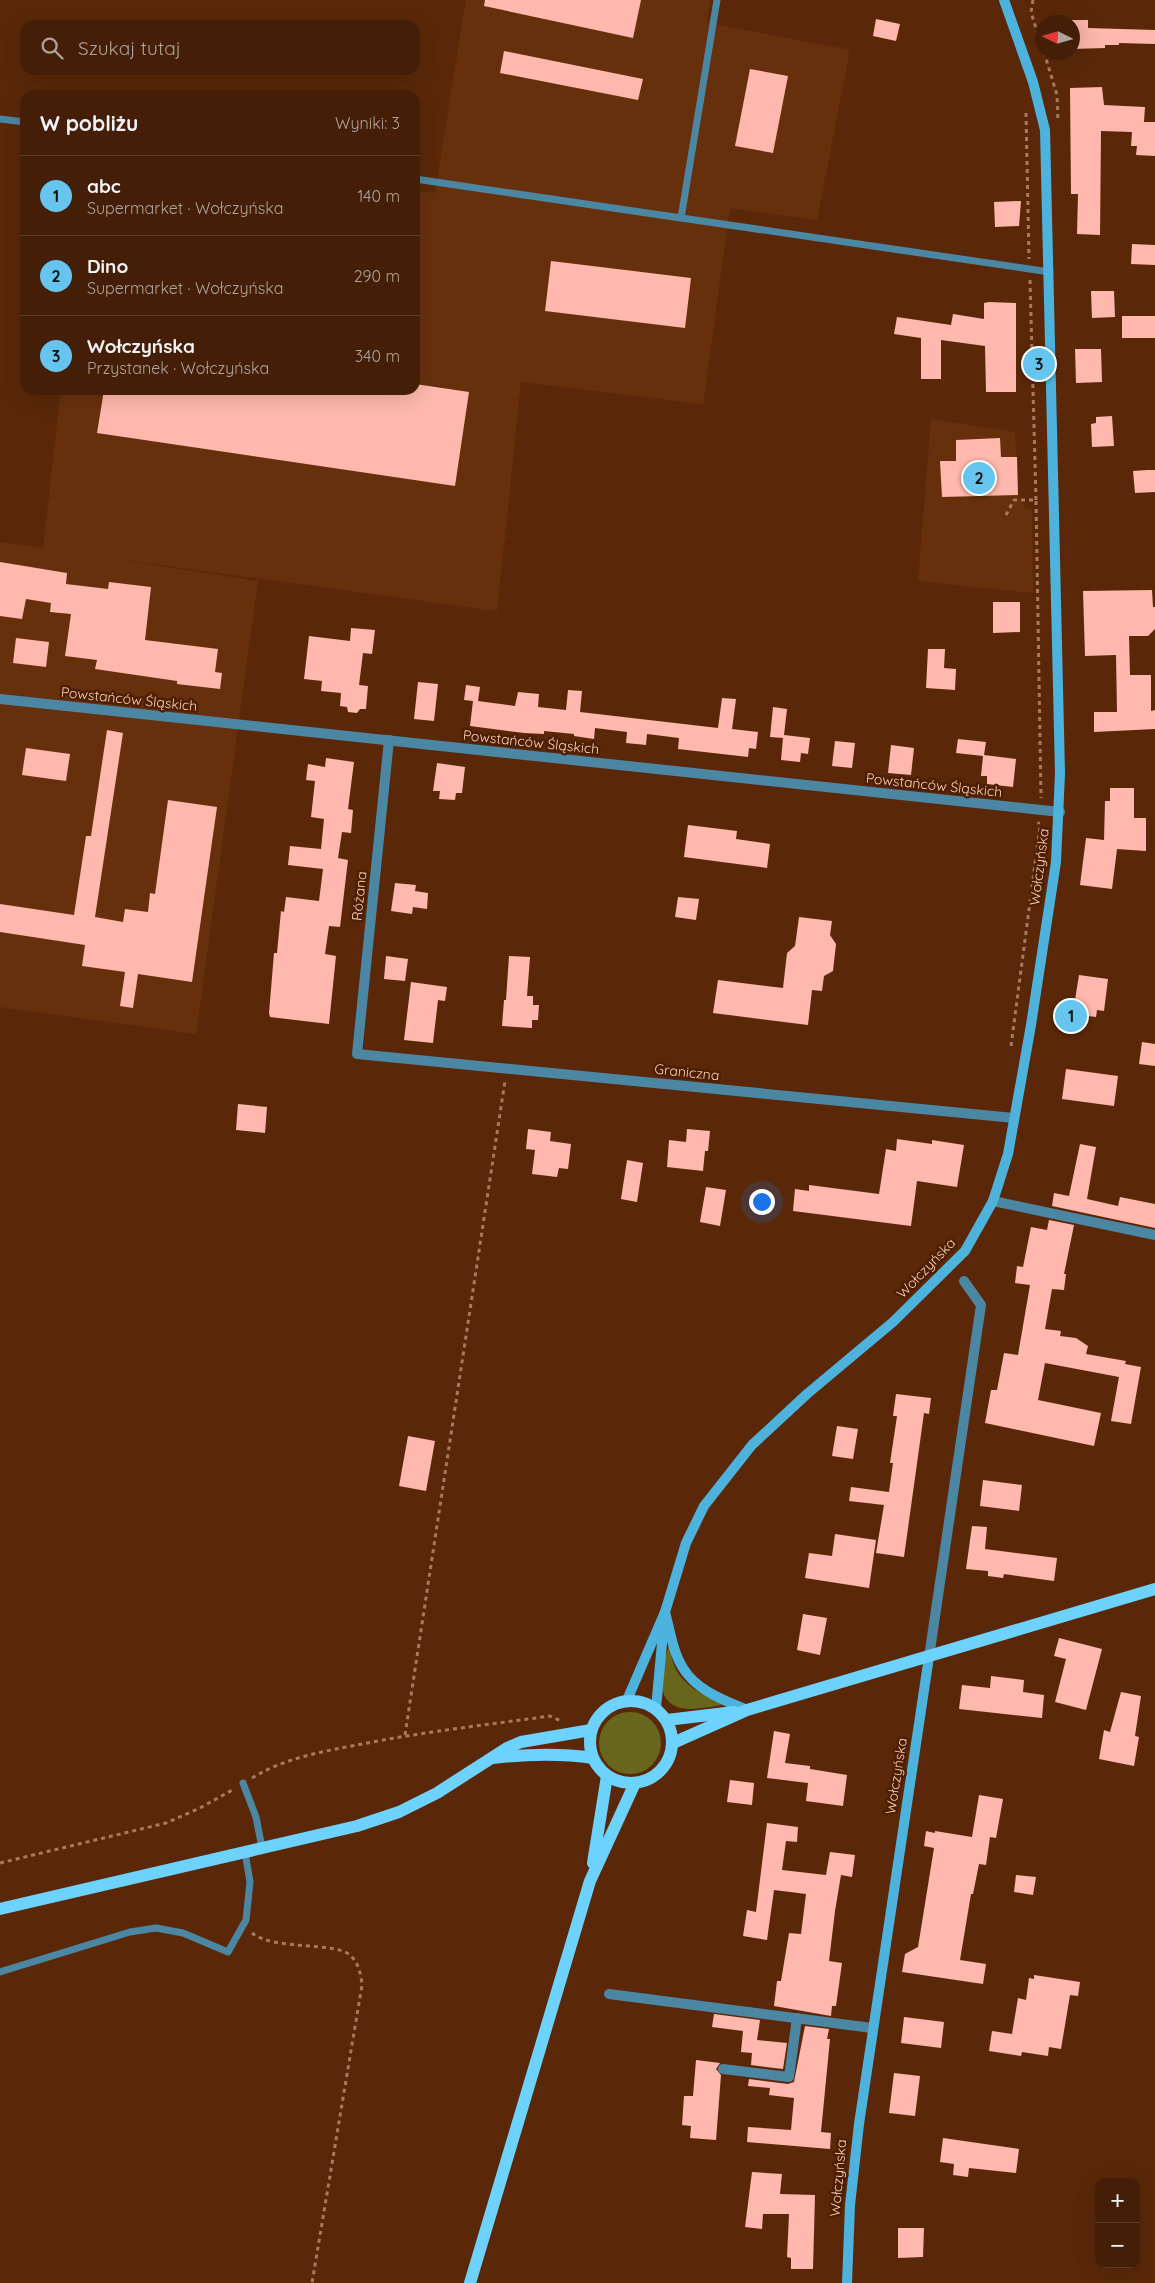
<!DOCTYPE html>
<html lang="pl">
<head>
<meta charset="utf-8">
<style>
  :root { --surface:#441e07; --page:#4b2711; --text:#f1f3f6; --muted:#afa29b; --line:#5c3c28; --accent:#65c5ee }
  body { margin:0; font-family:Quicksand,sans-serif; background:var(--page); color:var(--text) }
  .controls { position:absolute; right:15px; bottom:15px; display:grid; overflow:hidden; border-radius:10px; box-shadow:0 5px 20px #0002 }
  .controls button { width:45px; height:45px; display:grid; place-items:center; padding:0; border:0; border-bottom:1px solid var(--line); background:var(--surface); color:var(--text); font:25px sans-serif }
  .compass { position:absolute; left:1035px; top:15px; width:45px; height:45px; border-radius:50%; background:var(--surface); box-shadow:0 5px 20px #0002; rotate:275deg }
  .you { position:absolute; left:761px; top:1201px; width:18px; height:18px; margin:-12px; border:4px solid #fff; border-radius:50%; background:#1a73e8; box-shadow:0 0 0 8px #1a73e833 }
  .badge { display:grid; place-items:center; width:32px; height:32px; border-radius:50%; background:var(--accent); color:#111; font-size:16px; font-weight:700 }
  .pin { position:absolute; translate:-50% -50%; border:2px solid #fff; box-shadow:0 1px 5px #0006 }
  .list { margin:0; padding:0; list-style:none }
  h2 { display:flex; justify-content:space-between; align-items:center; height:65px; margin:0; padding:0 20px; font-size:21px }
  h2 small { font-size:16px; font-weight:400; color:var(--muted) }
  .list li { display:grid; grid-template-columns:32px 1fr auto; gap:15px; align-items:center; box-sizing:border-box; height:80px; padding:0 20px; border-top:1px solid var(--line) }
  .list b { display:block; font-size:19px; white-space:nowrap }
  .list p { margin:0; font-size:16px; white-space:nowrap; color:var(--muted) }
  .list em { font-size:16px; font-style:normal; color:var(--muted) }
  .icon { flex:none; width:28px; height:28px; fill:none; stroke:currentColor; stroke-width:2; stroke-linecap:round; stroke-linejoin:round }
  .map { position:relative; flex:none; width:1155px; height:2283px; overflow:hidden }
  .search { position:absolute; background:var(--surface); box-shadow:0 5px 20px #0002; left:20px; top:20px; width:400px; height:55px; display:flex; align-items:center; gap:12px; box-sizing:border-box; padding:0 18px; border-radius:15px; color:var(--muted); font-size:19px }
  .panel { position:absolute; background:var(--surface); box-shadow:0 5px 20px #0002; left:20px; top:90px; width:400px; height:305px; border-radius:15px }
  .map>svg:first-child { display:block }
  .built { fill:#67300d }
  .green { fill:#68661c }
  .building { fill:#feb8ad }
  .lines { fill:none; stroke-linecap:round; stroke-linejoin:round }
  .path { stroke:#a77a60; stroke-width:3; stroke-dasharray:4 4; stroke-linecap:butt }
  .lane { stroke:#4b87a2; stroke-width:7 }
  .street { stroke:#4b87a2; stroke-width:10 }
  .secondary { stroke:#4db3dd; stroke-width:10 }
  .primary { stroke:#6dd2fd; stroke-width:12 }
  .labels { text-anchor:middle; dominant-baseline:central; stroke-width:5; stroke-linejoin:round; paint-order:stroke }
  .street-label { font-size:14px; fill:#fad2be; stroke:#4e1e00 }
</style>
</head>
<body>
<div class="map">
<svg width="1155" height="2283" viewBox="0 0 1155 2283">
  <rect width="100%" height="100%" fill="#5a2809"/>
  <!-- built -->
  <g class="built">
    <path d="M466 0H710L707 23 850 50 817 220 730 208 703 404 521 382 497 611 95 556 258 581 196 1034 0 1007V542L43 548 61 390H415V191L435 193Z"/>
    <path d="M931 419 1015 432 1018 495 1026 509H1032L1033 593 918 581Z"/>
  </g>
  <!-- green -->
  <g class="green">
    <path d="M669 1646C672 1651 671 1659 674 1665 682 1686 705 1696 723 1704 716 1707 708 1707 701 1708 655 1715 657 1679 669 1646Z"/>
    <circle cx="630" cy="1743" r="31"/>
  </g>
  <!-- building -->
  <g class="building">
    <path d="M485 0H641L633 38 484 6Z"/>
    <path d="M876 19 900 24 896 41 873 36Z"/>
    <path d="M1072 20H1088V28L1155 30V44L1119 43V45H1105V48L1072 49Z"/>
    <path d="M504 51 643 79 638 100 500 73Z"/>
    <path d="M750 69 788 76 773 153 735 146Z"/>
    <path d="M1102 87 1104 105 1145 107 1144 122H1155V156L1136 155 1137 146H1131L1132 132 1101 131 1100 235 1077 234 1078 194H1071L1070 88Z"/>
    <path d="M1021 201 1019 226 995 227 994 202Z"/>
    <path d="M1132 244 1155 245V265L1131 264Z"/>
    <path d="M551 261 691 278 685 328 545 311Z"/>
    <path d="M1091 291H1114L1115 317 1092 318Z"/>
    <path d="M989 302 1016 303V392H986L985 346 941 340V379H921V338L894 334 897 317 951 325 953 314 984 319V303Z"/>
    <rect x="1122" y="316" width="33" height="22"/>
    <path d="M1075 349H1101L1102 382 1076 383Z"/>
    <path d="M415 384 469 392 455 486 97 433 104 390H415Z"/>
    <path d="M1112 416 1114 446 1092 447 1091 424 1096 423V417Z"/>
    <path d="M1000 438 1001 457H1017L1018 495 942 497 940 461H956V440Z"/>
    <path d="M1147 470H1155V492L1135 493 1133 471Z"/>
    <path d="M0 562 67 573 66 584 108 589 109 582 151 587 145 640 218 649 215 672 222 673 220 689 177 684V681L95 669 97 660 65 656 71 614 50 612 51 603 26 599 22 619 0 616Z"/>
    <path d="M1152 590 1153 607H1155V629L1148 636H1129L1130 675H1151V711L1155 710V729L1094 732V712H1117L1116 655 1085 656 1083 591Z"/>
    <path d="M993 602H1020V632L993 633Z"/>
    <path d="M351 628 375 630 372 654 363 653 359 685 368 686 366 709H360L357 713 348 712 347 707 340 706 341 693 321 691 322 681 304 679 309 636 350 641Z"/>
    <path d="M16 638 49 642 46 667 13 663Z"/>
    <path d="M928 649H945L944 668 956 669 955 690 926 688Z"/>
    <path d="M418 682 438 684 434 721 414 719Z"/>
    <path d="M466 685 480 687 478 701 515 706 518 692 539 694 538 707 566 710 568 690 582 691 580 712 718 728 722 698 736 699 732 729 758 732 756 749 749 748 748 757 678 749 679 738 647 734 646 745 626 743 627 732 595 728 594 739 574 736V734L544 731V734L524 733 470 726 473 701 464 700Z"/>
    <path d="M773 707 787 709 784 735 810 738 808 754 801 753 800 762 781 760 783 738 770 737Z"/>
    <path d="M107 730 123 733 95 917 123 922 125 909 148 912 150 893 155 894 168 800 217 807 192 982 138 974 133 1008 120 1006 125 972 82 966 85 945 0 932V904L74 915 86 836H91Z"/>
    <path d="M958 739 986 742 984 755 1016 759 1013 787 987 784V776H981L983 756 956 753Z"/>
    <path d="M835 741 855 743 852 768 832 766Z"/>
    <path d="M891 745 914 748 911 775 888 773Z"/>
    <path d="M26 748 70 754 66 781 22 775Z"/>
    <path d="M326 758 354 762 348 809 353 810 351 833 342 832 338 858 348 860 340 927 329 926 325 954 336 956 329 1024 270 1017 269 1013 274 953H277L281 911 284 912 286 897 319 901 323 869 288 865 290 846 321 849 324 819 311 817 315 781 306 780 308 764 325 767Z"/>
    <path d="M437 763 465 767 462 793H456L455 800 439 799 440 791H433Z"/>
    <path d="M1110 788H1134V818H1146V851L1117 849 1112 889 1080 885 1086 838 1104 840 1105 801H1110Z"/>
    <path d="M688 825 737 831 736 839 770 844 767 868 684 857Z"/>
    <path d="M395 883 416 885 415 891 428 893 427 909 413 907 412 914 391 911Z"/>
    <path d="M678 897 699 899 696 920 675 917Z"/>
    <path d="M799 917 832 921 830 935 836 944 833 971 824 976 822 991 812 990 808 1025 713 1013 718 980 783 988 787 953 795 946Z"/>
    <path d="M386 956 408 959 405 981 384 979Z"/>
    <path d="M509 956 530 957 527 996H533V1005H539L538 1020H532V1028L502 1026 504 1000H506Z"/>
    <path d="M1079 975 1108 979 1104 1011 1097 1010 1096 1017 1080 1015 1079 1028 1061 1025 1064 1004 1074 1006Z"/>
    <path d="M411 982 447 987 445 1001 438 1000 433 1043 404 1040Z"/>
    <path d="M1142 1042 1155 1044V1066L1139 1064Z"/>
    <path d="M1066 1069 1118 1076 1114 1106 1062 1099Z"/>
    <path d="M238 1104 267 1107 265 1133 236 1130Z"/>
    <path d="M528 1129 551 1132 550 1141 571 1144 568 1169 559 1168 557 1177 532 1174 535 1150 526 1149Z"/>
    <path d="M687 1129 710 1131 708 1151H705L703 1171 667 1167 669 1140 686 1142Z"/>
    <path d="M897 1139 932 1144V1140L964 1145 957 1187 917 1181 911 1226 793 1211 795 1189 809 1191V1185L879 1194 886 1149 896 1151Z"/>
    <path d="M1080 1144 1096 1147 1087 1199 1118 1206 1120 1197 1155 1204V1228L1052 1206 1054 1193 1069 1196Z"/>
    <path d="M627 1160 643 1163 637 1202 621 1199Z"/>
    <path d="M706 1187 726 1190 720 1226 700 1222Z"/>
    <path d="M1049 1220 1074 1225 1064 1274H1066L1064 1290 1052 1289 1045 1329 1061 1331 1060 1336 1076 1338 1088 1346 1086 1354 1126 1361 1125 1364 1141 1367 1131 1424 1111 1421 1119 1377 1045 1363 1038 1400 1101 1413 1094 1446 985 1423 991 1390H997L1004 1353 1018 1355 1030 1285 1015 1283 1017 1266 1023 1267 1031 1227 1047 1230Z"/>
    <path d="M896 1394 931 1398 929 1414 924 1413 904 1557 876 1553 884 1505 849 1501 851 1487 889 1492 893 1463H890L897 1416H893Z"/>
    <path d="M837 1426 858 1429 853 1459 832 1456Z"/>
    <path d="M408 1436 435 1441 426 1491 399 1486Z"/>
    <path d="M983 1480 1022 1485 1019 1511 980 1506Z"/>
    <path d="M972 1526 987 1527 985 1549 1057 1558 1054 1581 1004 1574 1003 1578 988 1576V1571L966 1569Z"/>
    <path d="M835 1534 876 1540 869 1588 805 1578 809 1553 832 1556Z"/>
    <path d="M803 1614 827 1618 820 1655 797 1650Z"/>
    <path d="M1059 1638 1102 1649 1086 1710 1055 1702 1066 1659 1054 1656Z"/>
    <path d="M991 1676 1024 1680 1023 1692 1044 1695 1042 1718 959 1709 962 1685 990 1688Z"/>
    <path d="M1121 1692 1141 1696 1135 1736 1139 1737 1134 1766 1099 1759 1104 1730 1110 1732Z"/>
    <path d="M774 1731 790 1734 785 1763 810 1766V1769L847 1775 843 1806 806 1801 808 1783 767 1778Z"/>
    <path d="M730 1780 754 1783 752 1805 727 1802Z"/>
    <path d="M979 1795 1003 1799 996 1838 990 1837 986 1865 979 1864 973 1894H971L960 1960 986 1964 983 1984 902 1972 905 1954 918 1947 934 1848 924 1846 926 1831 935 1833V1831L972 1837Z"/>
    <path d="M767 1823 798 1827 797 1842 786 1841 782 1870 826 1875 830 1852 855 1855 852 1877 841 1875 835 1911 829 1961 842 1963 836 2006H832L831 2016 774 2006 777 1981H781L789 1933 801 1934 806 1894 774 1890 767 1940 743 1936 747 1910 756 1912Z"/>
    <path d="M1016 1875 1036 1877 1033 1895 1014 1892Z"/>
    <path d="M1034 1975 1080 1982 1078 1996 1070 1995 1061 2049 1049 2047 1048 2056 1022 2052 1021 2056 989 2051 992 2031 1012 2034 1018 1998 1026 2000 1029 1978 1034 1979Z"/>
    <path d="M714 2014 760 2020 757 2040 787 2043 783 2069 751 2065 752 2053 741 2052 743 2031 712 2027Z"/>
    <path d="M904 2017 944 2022 941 2048 901 2043Z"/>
    <path d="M805 2026 829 2029 827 2039H830L821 2132 831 2133 830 2149 747 2142 748 2127 791 2130 794 2098 769 2095 770 2088 748 2086 749 2079 788 2084 794 2082Z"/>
    <path d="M696 2060 720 2063 716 2069 721 2075 716 2140 690 2138 691 2126 682 2125 684 2096H693Z"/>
    <path d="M894 2073 920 2076 915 2116 889 2113Z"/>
    <path d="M943 2138 1019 2149 1016 2173 969 2168 968 2177 953 2175 954 2164 940 2162Z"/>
    <path d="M752 2172 782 2174 780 2194 815 2195 813 2269H791V2258L787 2257 789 2214H763L762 2229 745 2227Z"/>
    <path d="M898 2228H924L923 2257 898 2258Z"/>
  </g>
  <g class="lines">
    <!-- path -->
    <g class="path">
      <path d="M1033 0 1031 12 1042 49"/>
      <path d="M1044 52 1057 95 1058 122"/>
      <path d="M1026 113 1029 259"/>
      <path d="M1030 280 1036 500"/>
      <path d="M1006 515 1014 500H1036L1041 798"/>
      <path d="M1011 1046 1040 826 1038 822"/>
      <path d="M405 1735 505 1081"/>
      <path d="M252 1778C285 1758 320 1752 357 1745 421 1732 486 1725 550 1716L561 1721"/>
      <path d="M0 1863 166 1823 200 1808 234 1789"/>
      <path d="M252 1933C274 1951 337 1941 351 1956 359 1964 361 1975 362 1985L312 2283"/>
    </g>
    <!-- lane -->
    <g class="lane">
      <path d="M0 119 25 122"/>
      <path d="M415 179 1050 272"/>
      <path d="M681 218 717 0"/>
      <path d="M243 1783 256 1817 262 1848"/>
      <path d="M0 1972 130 1932 156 1928 183 1933 228 1952 246 1920 250 1882 245 1852"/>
    </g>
    <!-- street -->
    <g class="street">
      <path d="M0 699 1060 812"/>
      <path d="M389 740 357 1054 1014 1118"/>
      <path d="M993 1201 1155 1235"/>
      <path d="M929 1657 981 1305 964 1281"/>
      <path d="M609 1994 872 2028"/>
      <path d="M723 2069 789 2077 797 2018"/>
    </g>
    <!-- secondary -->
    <g class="secondary">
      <path d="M665 1612C670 1630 673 1653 683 1668 697 1691 724 1700 747 1710"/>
      <path d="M627 1700 665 1612 686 1543 704 1506 752 1445 807 1394 893 1322 965 1251 993 1201 1008 1154 1031 1025 1056 862 1060 773 1045 130 1033 82 1004 0"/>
      <path d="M656 1708 664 1622"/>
      <path d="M847 2283 850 2205 859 2124 929 1657"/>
    </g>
    <!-- primary -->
    <g class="primary">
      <circle cx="631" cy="1742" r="41"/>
      <path d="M667 1720 734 1712"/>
      <path d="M673 1743 747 1710 1155 1589"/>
      <path d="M493 1758C527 1754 559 1753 593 1758"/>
      <path d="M593 1863 607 1776"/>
      <path d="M0 1909 357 1826 399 1812 437 1793 507 1748 521 1742 591 1730"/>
      <path d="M470 2283 590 1881 635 1783"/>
    </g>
  </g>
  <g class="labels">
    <!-- street labels -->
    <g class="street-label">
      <text transform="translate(129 699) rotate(6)">Powstańców Śląskich</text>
      <text transform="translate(531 742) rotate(6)">Powstańców Śląskich</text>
      <text transform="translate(934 785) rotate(6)">Powstańców Śląskich</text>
      <text transform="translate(1039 867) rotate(-83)">Wołczyńska</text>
      <text transform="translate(359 896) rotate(-84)">Różana</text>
      <text transform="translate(687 1072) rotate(6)">Graniczna</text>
      <text transform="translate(926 1268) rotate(-46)">Wołczyńska</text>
      <text transform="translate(896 1776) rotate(-81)">Wołczyńska</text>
      <text transform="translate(838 2178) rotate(-85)">Wołczyńska</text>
    </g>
  </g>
</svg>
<div class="controls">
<button>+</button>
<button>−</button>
</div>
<svg class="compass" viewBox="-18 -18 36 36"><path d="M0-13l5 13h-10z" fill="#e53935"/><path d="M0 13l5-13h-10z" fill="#afa29b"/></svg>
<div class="you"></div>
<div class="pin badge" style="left:1071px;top:1016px">1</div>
<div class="pin badge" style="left:979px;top:478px">2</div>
<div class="pin badge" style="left:1039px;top:364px">3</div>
<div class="search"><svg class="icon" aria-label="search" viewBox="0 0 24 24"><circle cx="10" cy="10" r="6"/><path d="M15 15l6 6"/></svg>Szukaj tutaj</div>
<section class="panel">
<h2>W pobliżu<small>Wyniki: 3</small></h2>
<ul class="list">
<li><span class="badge">1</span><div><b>abc</b><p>Supermarket · Wołczyńska</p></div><em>140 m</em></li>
<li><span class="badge">2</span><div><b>Dino</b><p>Supermarket · Wołczyńska</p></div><em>290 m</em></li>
<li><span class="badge">3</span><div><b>Wołczyńska</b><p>Przystanek · Wołczyńska</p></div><em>340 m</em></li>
</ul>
</section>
</div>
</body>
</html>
